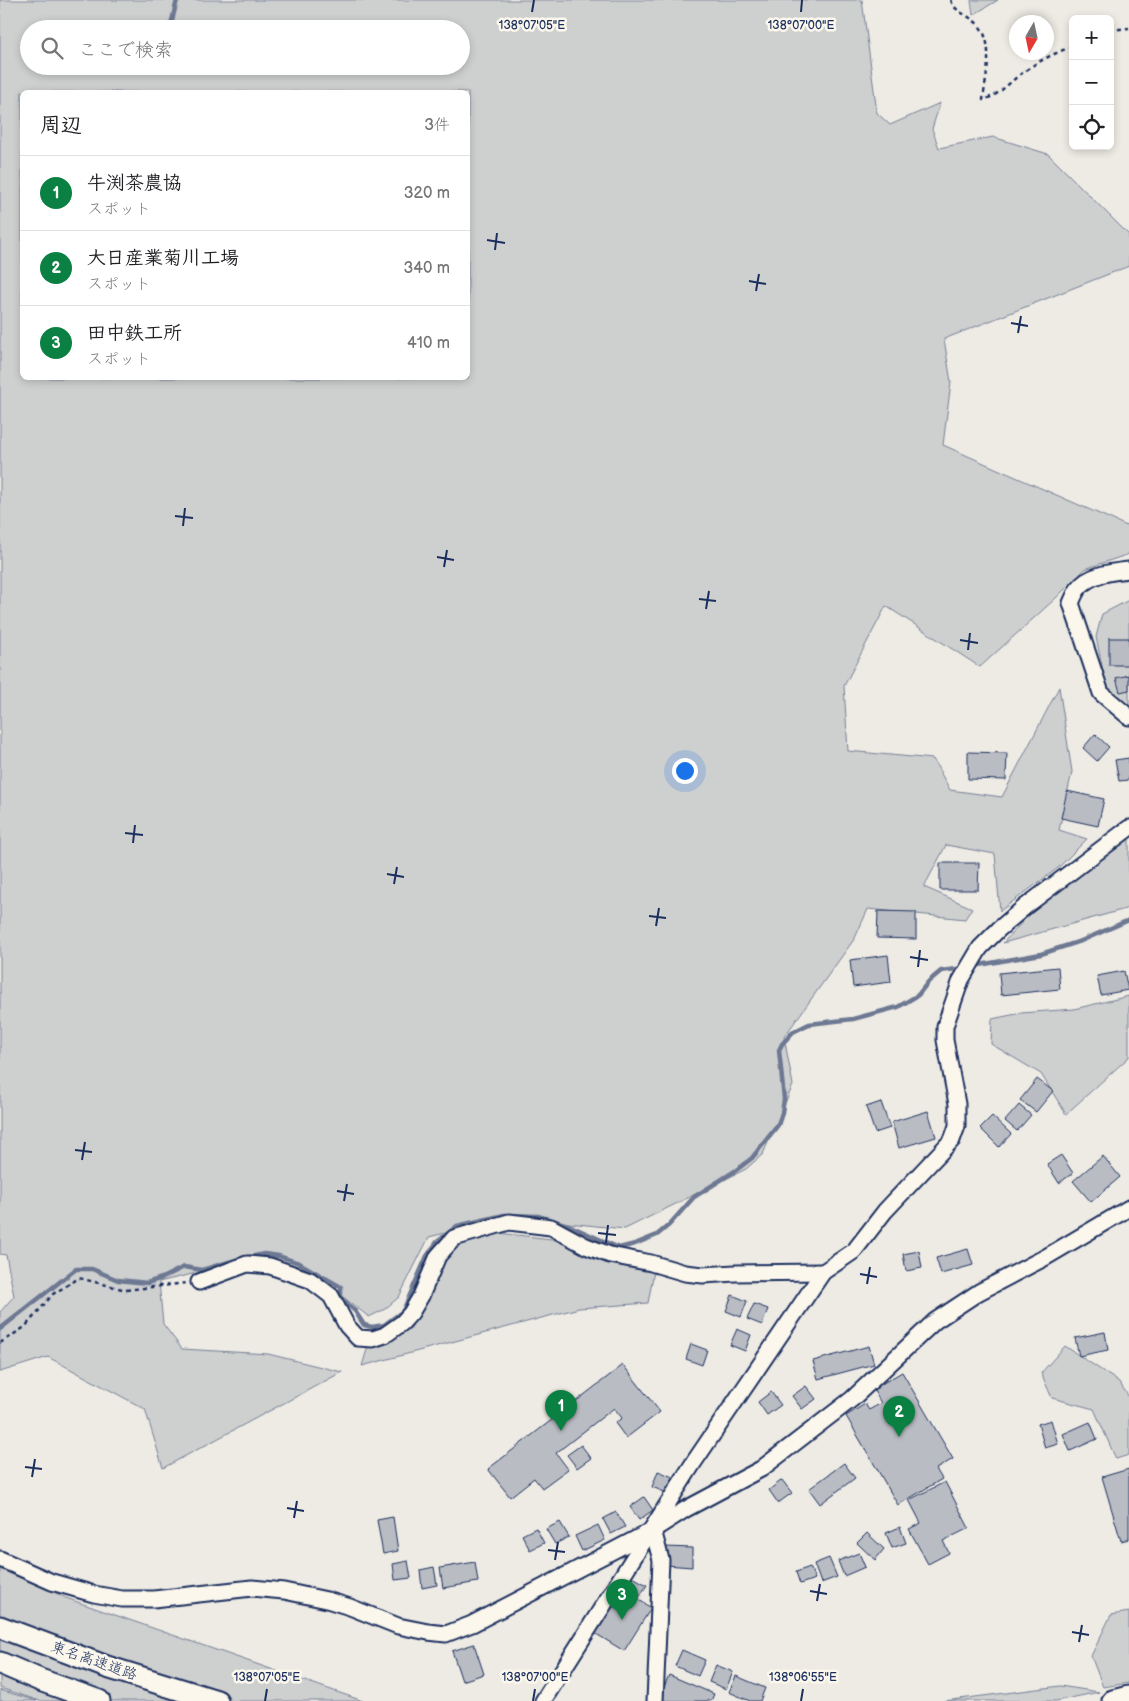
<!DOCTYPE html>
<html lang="ja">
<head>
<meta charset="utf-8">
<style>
  :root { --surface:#fff; --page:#f2f2f2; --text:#202124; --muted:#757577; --line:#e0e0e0; --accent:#0b8043 }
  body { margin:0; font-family:"Balsamiq Sans","Klee One",sans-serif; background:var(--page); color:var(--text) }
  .controls { position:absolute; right:15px; top:15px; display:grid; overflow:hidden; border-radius:8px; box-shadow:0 2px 8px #0003 }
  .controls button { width:45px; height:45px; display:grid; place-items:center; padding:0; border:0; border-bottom:1px solid var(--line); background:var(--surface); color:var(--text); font:25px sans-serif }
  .compass { position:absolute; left:1009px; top:15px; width:45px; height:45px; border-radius:50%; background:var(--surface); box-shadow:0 2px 8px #0003; rotate:189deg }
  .you { position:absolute; left:684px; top:770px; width:18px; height:18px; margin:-12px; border:4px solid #fff; border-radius:50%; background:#1a73e8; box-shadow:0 0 0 8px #1a73e833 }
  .badge { display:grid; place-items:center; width:32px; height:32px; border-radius:50%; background:var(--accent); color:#fff; font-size:16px; font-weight:700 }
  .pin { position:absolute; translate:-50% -41px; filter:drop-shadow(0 1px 2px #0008) }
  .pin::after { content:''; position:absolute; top:26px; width:18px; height:15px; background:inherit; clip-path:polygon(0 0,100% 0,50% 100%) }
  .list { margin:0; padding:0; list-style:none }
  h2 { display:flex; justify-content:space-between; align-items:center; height:65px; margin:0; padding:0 20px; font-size:21px }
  h2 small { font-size:16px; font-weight:400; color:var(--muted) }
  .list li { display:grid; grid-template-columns:32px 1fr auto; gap:15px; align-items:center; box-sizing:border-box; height:75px; padding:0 20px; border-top:1px solid var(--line) }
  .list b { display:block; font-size:19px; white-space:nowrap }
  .list p { margin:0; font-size:16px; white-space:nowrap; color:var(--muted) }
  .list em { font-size:16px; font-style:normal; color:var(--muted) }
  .icon { flex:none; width:28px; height:28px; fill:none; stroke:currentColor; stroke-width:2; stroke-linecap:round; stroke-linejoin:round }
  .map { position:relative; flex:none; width:1129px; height:1701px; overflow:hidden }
  .search { position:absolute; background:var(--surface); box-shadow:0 2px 8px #0003; left:20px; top:20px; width:450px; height:55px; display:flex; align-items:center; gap:12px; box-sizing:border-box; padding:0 18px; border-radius:28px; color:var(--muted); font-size:19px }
  .panel { position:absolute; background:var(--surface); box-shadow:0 2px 8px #0003; left:20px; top:90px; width:450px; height:290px; border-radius:8px }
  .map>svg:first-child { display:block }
  .green { fill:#cecfcf; stroke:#747f96; fill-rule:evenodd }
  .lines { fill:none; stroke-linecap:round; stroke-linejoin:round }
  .stream { stroke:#6d7892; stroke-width:4.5 }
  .building { fill:#b9bcc3; stroke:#1b2f5e }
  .minor-casing { stroke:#1b2f5e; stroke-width:19 }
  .highway-casing { stroke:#1b2f5e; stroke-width:25 }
  .path { stroke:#1b2f5e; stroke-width:2.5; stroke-dasharray:4 4; stroke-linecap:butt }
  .minor { stroke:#fbf7ec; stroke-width:15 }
  .highway { stroke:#fbf7ec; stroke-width:21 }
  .ticks { fill:none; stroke:#1b2f5e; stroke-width:2 }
  .labels { text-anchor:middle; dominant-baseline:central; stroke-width:5; stroke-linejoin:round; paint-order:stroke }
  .street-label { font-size:15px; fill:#1b2f5e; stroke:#fbf7ec }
  .ticks-label { font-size:12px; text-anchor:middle; fill:#1b2f5e; stroke:#fbf7ec; stroke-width:5; stroke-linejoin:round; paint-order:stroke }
</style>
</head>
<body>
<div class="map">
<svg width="1129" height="1701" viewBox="0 0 1129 1701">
  <rect width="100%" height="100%" fill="#eeebe4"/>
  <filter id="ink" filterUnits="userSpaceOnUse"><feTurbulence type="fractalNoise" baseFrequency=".02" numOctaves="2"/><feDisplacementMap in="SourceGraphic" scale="10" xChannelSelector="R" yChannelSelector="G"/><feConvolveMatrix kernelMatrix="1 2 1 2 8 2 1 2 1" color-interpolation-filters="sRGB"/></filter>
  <g filter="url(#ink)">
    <!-- green -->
    <g class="green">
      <path d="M0 0H862L877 113 890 125 940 103 932 129 939 148 993 137 1048 154 1129 235V266L944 339 951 382 943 445 1129 527V554L1085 569 1056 598 980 667 886 606 844 686 848 751 933 759 950 790 1002 797 1059 687 1072 772 1059 830 1087 839 1058 868 1000 911 995 854 946 845 924 887 972 908 965 919 868 909 855 938 784 1037 793 1085 763 1154 746 1169 625 1229 510 1217 429 1237 399 1297 385 1309 369 1317 317 1277 263 1257 159 1282 163 1324 182 1349 268 1354 342 1372 163 1468 145 1409 48 1357 0 1372V1312L14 1296 6 1255 0 1254ZM29 29H461V66H29ZM22 92H468V378H22Z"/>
      <path d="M971 0H998L973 15Z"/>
      <path d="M1129 600V707L1107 690 1096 637 1102 614Z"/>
      <path d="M1129 836V908L1003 943 1034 909Z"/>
      <path d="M1129 996V1057L1066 1114 1041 1074 991 1044 992 1019 1021 1013 1074 1009Z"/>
      <path d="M498 1233 552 1239 599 1258 654 1271 648 1303 579 1308 362 1366 368 1346 411 1328 449 1247Z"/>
      <path d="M1065 1346 1119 1382 1129 1397V1455L1116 1459 1094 1409 1052 1398 1041 1373Z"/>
      <path d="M0 1565 66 1598 363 1701H40L0 1688Z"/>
      <path d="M1129 1612V1683L1103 1687 1091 1656 1111 1615Z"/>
      <path d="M1060 1686 1099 1692 1056 1701H944Z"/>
      <path d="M0 1690 37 1701H0Z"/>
    </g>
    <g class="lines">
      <!-- stream -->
      <g class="stream">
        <path d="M167 29 172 21 177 0"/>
        <path d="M108 67 114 66"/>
        <path d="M974 966 1041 954 1081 941 1129 920"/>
        <path d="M0 1329 76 1269H92L118 1280 147 1283 162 1278 184 1267 202 1270 239 1259 264 1254 279 1256 299 1263 341 1287V1298L355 1311 364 1325 372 1327 384 1325 403 1311 427 1256 437 1242 457 1226 504 1215 538 1216 568 1225 619 1248 635 1244 657 1235 669 1225 694 1197 735 1171 752 1158 778 1125 782 1113 784 1099 779 1050 782 1044 793 1032 809 1024 853 1019 898 1007 918 995 929 981 941 971 964 968"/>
      </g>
    </g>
    <!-- building -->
    <g class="building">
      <rect x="1109" y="638" width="20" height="27"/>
      <path d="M1129 675V690L1120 692 1116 678Z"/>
      <path d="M1095 734 1109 747 1097 761 1083 748Z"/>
      <path d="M968 752 1007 753 1006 780 968 779Z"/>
      <path d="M1129 758V780L1119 781 1115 760Z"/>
      <path d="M1067 791 1104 799 1098 826 1061 818Z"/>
      <path d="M940 863H979L978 890H940Z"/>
      <path d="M878 911 916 912V939L877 938Z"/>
      <path d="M888 955 891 982 853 987 850 960Z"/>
      <path d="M1058 967 1060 989 1001 995 999 973Z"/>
      <path d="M1124 971 1128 990 1101 995 1097 976Z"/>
      <path d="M1037 1079 1053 1091 1036 1112 1020 1100Z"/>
      <path d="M881 1102 890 1128 875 1133 866 1107Z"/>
      <path d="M1019 1105 1031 1115 1017 1131 1005 1121Z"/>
      <path d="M928 1111 936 1137 899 1148 892 1122Z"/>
      <path d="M992 1116 1011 1134 999 1147 980 1128Z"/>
      <path d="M1061 1155 1073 1173 1059 1183 1047 1164Z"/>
      <path d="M1103 1156 1120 1177 1091 1202 1073 1181Z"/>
      <path d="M968 1249 973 1265 941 1274 936 1258Z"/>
      <path d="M919 1251 922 1268 906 1271 903 1254Z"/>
      <path d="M732 1295 747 1301 741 1317 726 1311Z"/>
      <path d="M754 1304 768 1309 762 1325 747 1319Z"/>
      <path d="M737 1329 751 1335 745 1351 730 1345Z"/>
      <path d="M1105 1332 1108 1350 1079 1356 1075 1338Z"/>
      <path d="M691 1344 707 1350 702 1365 686 1359Z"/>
      <path d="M869 1346 874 1364 818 1379 813 1361Z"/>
      <path d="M623 1365 660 1412 626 1438 615 1423 622 1418 614 1408 556 1453 568 1469 542 1488 534 1478 510 1497 488 1469Z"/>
      <path d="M902 1372 953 1459 936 1469 942 1479 898 1505 846 1416 865 1404 869 1410 881 1403 873 1389Z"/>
      <path d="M806 1386 816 1399 802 1409 792 1396Z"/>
      <path d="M771 1392 781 1405 767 1415 758 1402Z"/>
      <path d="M1051 1420 1058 1444 1045 1448 1038 1424Z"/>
      <path d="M1090 1422 1097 1439 1070 1451 1063 1434Z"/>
      <path d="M581 1445 591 1458 577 1468 567 1455Z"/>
      <path d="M844 1463 855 1478 820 1504 809 1489Z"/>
      <path d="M1129 1469V1539L1121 1541 1102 1477Z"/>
      <path d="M658 1471 673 1477 667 1493 652 1487Z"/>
      <path d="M782 1480 792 1493 778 1503 769 1490Z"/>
      <path d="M945 1482 969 1528 943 1541 949 1553 928 1564 909 1529 921 1523 909 1500Z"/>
      <path d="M644 1497 653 1510 639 1520 630 1507Z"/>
      <path d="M616 1512 625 1527 611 1534 603 1519Z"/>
      <path d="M393 1517 398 1551 383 1554 377 1520Z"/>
      <path d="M560 1522 569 1537 555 1544 546 1529Z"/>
      <path d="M598 1525 605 1540 582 1551 575 1536Z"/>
      <path d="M900 1527 906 1543 892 1548 886 1533Z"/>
      <path d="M536 1528 544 1543 530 1550 522 1535Z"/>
      <path d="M867 1533 884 1549 875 1560 857 1543Z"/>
      <path d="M666 1547 692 1548V1567L666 1565Z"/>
      <path d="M859 1553 865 1567 844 1576 838 1561Z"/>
      <path d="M829 1558 837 1577 821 1583 814 1564Z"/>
      <path d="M408 1561 411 1578 395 1580 393 1564Z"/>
      <path d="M475 1562 478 1582 443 1588 440 1568Z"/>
      <path d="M434 1567 437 1585 422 1588 420 1570Z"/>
      <path d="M810 1567 815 1579 800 1584 796 1572Z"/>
      <path d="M631 1576 647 1585 638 1599 651 1608 624 1651 593 1632Z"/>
      <path d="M474 1644 484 1674 462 1681 452 1651Z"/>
      <path d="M682 1650 705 1660 698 1676 675 1666Z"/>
      <path d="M716 1665 733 1672 726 1689 709 1682Z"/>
      <path d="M669 1675 714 1694 711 1701H666L659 1699Z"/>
      <path d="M736 1676 765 1688 760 1701H750L729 1692Z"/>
    </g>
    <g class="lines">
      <!-- minor casing -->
      <g class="minor-casing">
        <g id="minor">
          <path d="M1129 570C1112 572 1089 574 1078 589 1075 593 1073 599 1071 603L1101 693 1129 717"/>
          <path d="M199 1282 247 1264 270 1266 310 1280 331 1296 347 1326 358 1338 373 1339 385 1335 402 1323 411 1313 421 1296 438 1256 454 1238 509 1222 551 1227 586 1246 610 1255 651 1263 685 1273 703 1275 735 1273 823 1272"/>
          <path d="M653 1530 661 1560 655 1701"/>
          <path d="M0 1559 52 1582 94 1594 122 1599H154L252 1588 284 1591 327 1600 350 1607 398 1626 428 1632 446 1634 472 1624 653 1530 686 1509 761 1469 852 1399 935 1321 979 1292 1046 1257 1129 1208"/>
          <path d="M543 1701 694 1462 823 1272 854 1251 885 1211 952 1140 957 1126V1104L945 1040V1026L961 980 980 948 999 929 1026 906 1129 828"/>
        </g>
      </g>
      <!-- highway casing -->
      <g class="highway-casing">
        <g id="highway">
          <path d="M0 1627 107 1667 217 1701"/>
          <path d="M0 1663 40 1680 99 1701"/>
          <path d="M1113 1701 1129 1697"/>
        </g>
      </g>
      <!-- path -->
      <g class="path">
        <path d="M951 0C954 11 964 13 973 20 997 38 986 74 983 100 1000 95 1007 84 1021 74 1036 62 1055 53 1073 46"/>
        <path d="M1110 30 1129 28"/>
        <path d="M0 1343 25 1327 53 1294 79 1278 126 1290 187 1283"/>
      </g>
      <!-- minor -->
      <use href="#minor" class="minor"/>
      <!-- highway -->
      <use href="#highway" class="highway"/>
    </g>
  </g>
  <!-- ticks -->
  <path class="ticks" d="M532 12 534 0M801 12 802 0M487 240 505 243M495 250 497 233M749 281 766 284M756 291 759 274M1011 323 1028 326M1018 333 1021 316M175 516 193 518M183 526 185 508M437 557 454 560M444 567 447 550M699 599 716 601M706 609 709 591M960 640 978 643M968 650 970 633M125 833 143 835M133 843 135 825M387 874 404 877M394 884 397 867M649 916 666 918M656 926 659 908M910 957 928 960M918 967 920 950M75 1150 92 1152M82 1160 85 1142M337 1191 354 1194M344 1201 347 1184M598 1233 616 1235M606 1243 608 1225M860 1274 877 1277M867 1284 870 1267M25 1467 42 1469M32 1477 35 1459M287 1508 304 1511M294 1518 297 1501M548 1550 565 1552M555 1560 558 1542M810 1591 827 1594M817 1601 820 1584M1072 1632 1089 1635M1079 1642 1082 1625M265 1701 267 1689M533 1701 535 1689M801 1701 803 1689"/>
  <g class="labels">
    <!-- street labels -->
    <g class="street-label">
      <text transform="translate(94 1661) rotate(19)">東名高速道路</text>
    </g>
  </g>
  <g class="ticks-label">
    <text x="532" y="29">138°07'05"E</text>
    <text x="801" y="29">138°07'00"E</text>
    <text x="267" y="1681">138°07'05"E</text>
    <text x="535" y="1681">138°07'00"E</text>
    <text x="803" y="1681">138°06'55"E</text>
  </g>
</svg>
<div class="controls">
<button>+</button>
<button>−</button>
<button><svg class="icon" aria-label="locate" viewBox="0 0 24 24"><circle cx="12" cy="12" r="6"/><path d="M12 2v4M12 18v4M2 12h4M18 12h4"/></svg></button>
</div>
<svg class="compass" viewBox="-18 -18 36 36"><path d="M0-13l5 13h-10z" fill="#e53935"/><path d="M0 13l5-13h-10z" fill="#757577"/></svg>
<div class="you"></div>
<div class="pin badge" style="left:561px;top:1431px">1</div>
<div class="pin badge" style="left:899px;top:1437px">2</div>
<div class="pin badge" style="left:622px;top:1620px">3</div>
<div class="search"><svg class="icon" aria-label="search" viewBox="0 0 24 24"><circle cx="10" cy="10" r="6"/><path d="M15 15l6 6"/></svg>ここで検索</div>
<section class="panel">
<h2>周辺<small>3件</small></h2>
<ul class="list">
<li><span class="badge">1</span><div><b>牛渕茶農協</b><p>スポット</p></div><em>320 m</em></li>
<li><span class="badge">2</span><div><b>大日産業菊川工場</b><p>スポット</p></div><em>340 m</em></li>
<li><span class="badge">3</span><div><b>田中鉄工所</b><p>スポット</p></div><em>410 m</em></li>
</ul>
</section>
</div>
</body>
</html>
